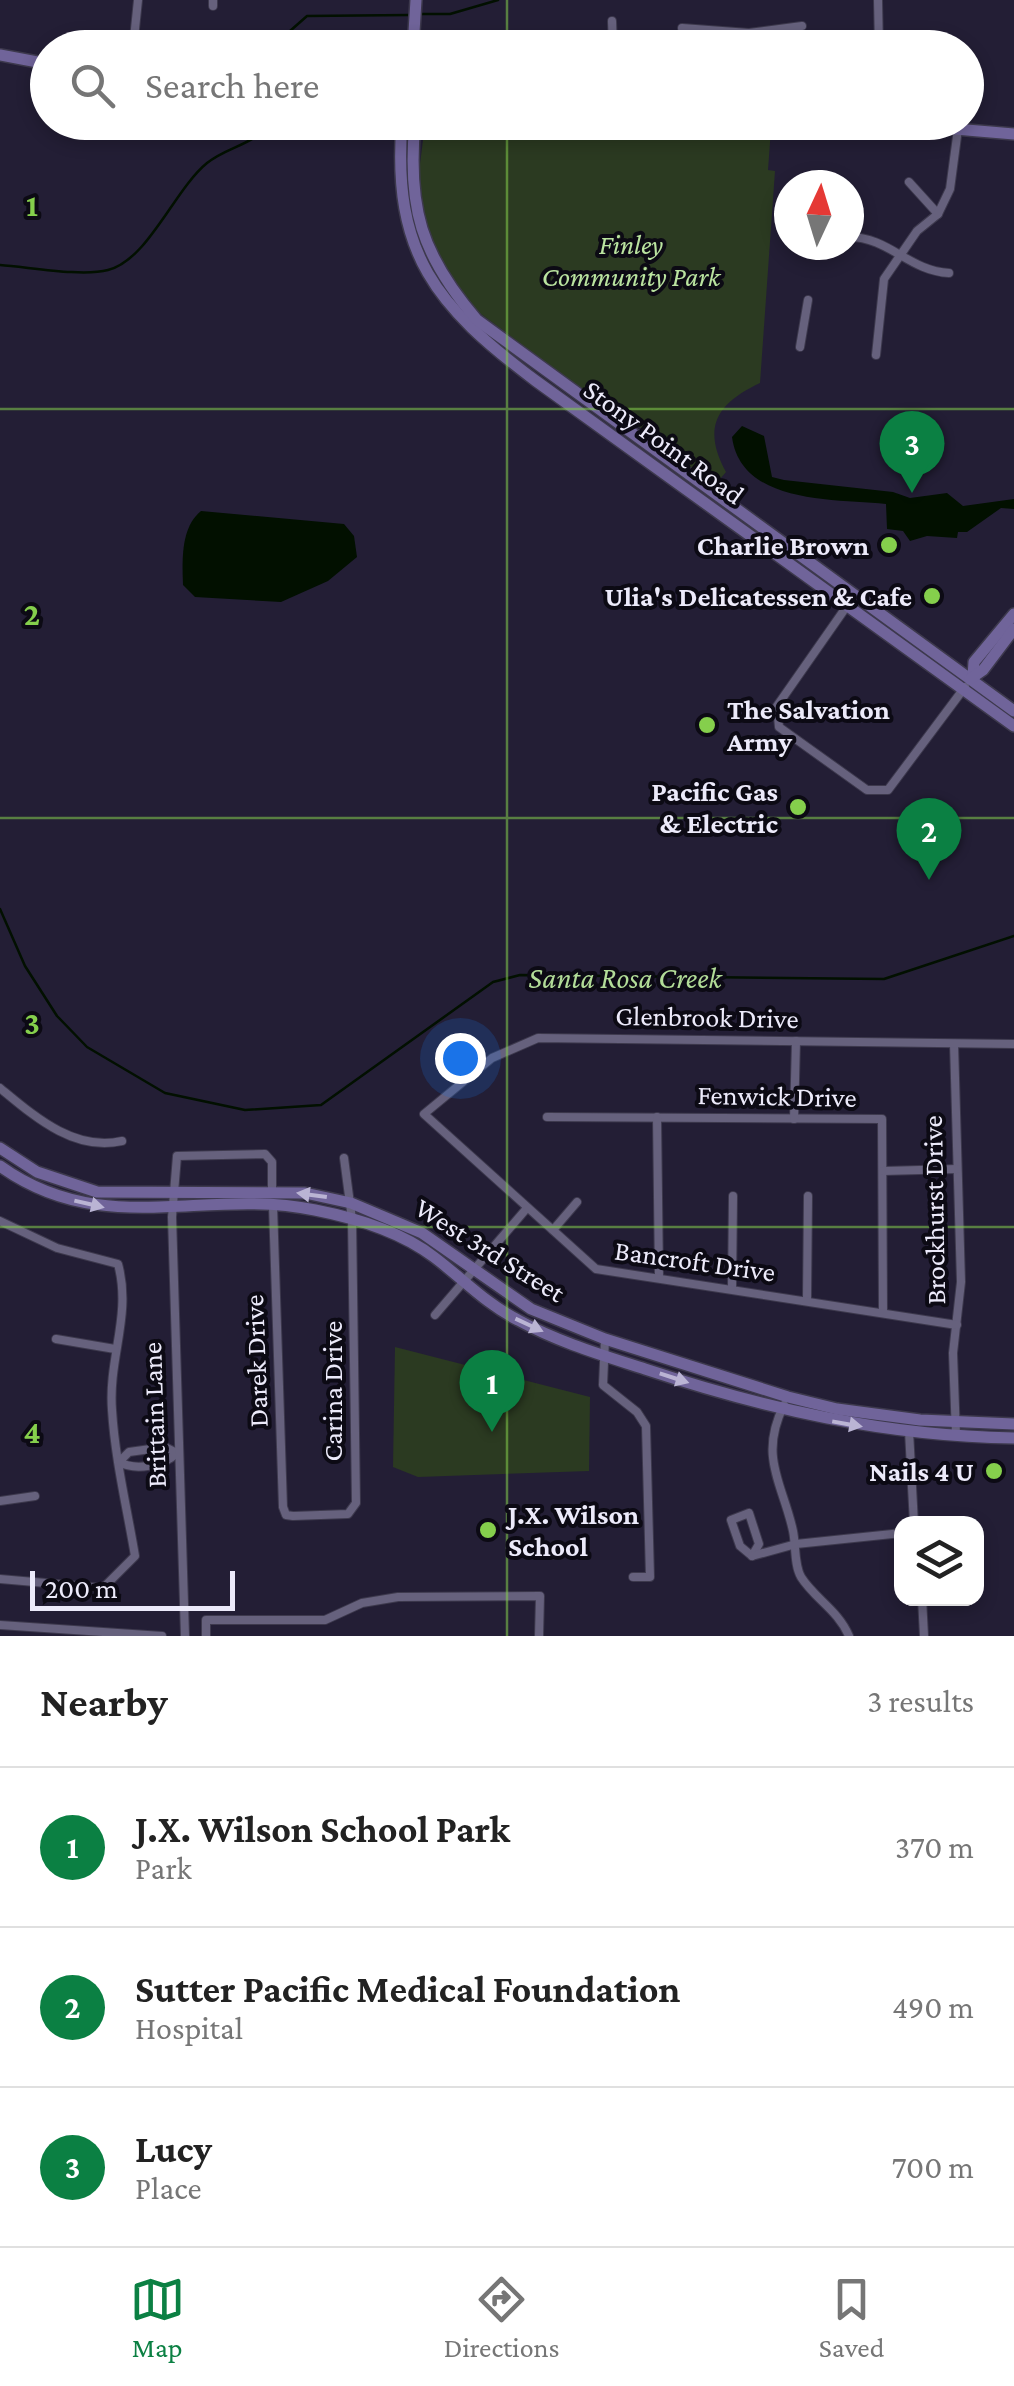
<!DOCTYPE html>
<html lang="en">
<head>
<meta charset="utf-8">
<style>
  :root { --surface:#fff; --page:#f6f6f6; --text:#222; --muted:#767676; --line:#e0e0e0; --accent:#0b8043 }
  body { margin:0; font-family:"Crimson Pro",serif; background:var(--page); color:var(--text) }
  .controls { position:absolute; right:30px; bottom:30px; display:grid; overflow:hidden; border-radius:20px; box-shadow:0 5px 15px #0003 }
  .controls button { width:90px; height:90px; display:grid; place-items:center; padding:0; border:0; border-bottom:2px solid var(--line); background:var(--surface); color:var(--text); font:50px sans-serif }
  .compass { position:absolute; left:774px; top:170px; width:90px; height:90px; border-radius:50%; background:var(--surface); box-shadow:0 5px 15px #0003; rotate:4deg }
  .scale { position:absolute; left:30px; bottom:25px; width:205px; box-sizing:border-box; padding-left:10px; border:5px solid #eceafa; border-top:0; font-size:28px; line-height:35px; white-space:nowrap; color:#eceafa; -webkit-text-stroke:8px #0c0a14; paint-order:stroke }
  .you { position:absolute; left:460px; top:1058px; width:35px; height:35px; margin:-25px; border:8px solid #fff; border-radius:50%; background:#1a73e8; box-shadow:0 0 0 15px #1a73e833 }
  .badge { display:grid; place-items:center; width:65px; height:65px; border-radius:50%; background:var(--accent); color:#fff; font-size:32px; font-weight:700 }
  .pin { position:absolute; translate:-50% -82px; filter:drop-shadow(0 2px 5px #0008) }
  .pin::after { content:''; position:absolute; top:52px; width:35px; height:30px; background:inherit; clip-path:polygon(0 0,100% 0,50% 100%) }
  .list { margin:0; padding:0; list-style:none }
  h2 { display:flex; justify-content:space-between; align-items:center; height:130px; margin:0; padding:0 40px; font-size:42px }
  h2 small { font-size:32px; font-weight:400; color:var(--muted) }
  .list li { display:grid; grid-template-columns:65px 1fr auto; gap:30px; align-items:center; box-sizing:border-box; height:160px; padding:0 40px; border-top:2px solid var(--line) }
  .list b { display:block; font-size:38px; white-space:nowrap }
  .list p { margin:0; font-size:32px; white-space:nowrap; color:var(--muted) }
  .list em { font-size:32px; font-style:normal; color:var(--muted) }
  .icon { flex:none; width:55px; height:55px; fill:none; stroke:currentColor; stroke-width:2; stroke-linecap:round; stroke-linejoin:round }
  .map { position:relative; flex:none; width:1014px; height:1636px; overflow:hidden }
  .search { position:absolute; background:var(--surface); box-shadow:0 5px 15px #0003; left:30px; right:30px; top:30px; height:110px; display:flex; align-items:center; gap:25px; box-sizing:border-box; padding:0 35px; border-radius:55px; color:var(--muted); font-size:38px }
  .sheet { height:610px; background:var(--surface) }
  nav { display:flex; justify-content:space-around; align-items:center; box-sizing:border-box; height:140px; border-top:2px solid var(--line); background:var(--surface); font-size:28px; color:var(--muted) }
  nav a { display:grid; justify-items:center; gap:5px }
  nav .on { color:var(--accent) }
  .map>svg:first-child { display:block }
  .green { fill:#2b3a21 }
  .water { fill:#021000 }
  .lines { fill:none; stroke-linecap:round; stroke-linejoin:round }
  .stream { stroke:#021000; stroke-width:2.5 }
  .street-casing { stroke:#3d394d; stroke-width:10 }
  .secondary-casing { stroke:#3d394d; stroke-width:14 }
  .street { stroke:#66617d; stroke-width:8 }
  .secondary { stroke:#70649a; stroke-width:11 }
  .oneway { fill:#bab4d4 }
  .grid { fill:none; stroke:#85cf4c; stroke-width:2.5; stroke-opacity:0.55 }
  .poi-dot { fill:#85cf4c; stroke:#0c0a14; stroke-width:4 }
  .labels { text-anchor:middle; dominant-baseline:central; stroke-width:8; stroke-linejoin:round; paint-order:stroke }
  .park-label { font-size:28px; font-style:italic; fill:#bae4a0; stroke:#0c0a14 }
  .street-label { font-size:28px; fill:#eceafa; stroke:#0c0a14 }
  .poi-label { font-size:28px; font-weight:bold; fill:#eceafa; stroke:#0c0a14; text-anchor:end }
  .water-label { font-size:30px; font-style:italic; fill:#b2dc98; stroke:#0c0a14 }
  .grid-label { font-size:32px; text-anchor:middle; font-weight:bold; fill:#85cf4c; stroke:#0c0a14; stroke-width:8; stroke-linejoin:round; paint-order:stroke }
</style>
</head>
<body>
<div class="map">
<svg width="1014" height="1636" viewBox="0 0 1014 1636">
  <rect width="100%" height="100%" fill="#231e35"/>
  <!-- green -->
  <g class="green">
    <path d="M647 122 727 133 759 126 723 130 701 124H771L763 126 771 129 768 170 775 171 760 383C718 403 701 426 726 472L714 486 670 453 653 434 618 417 473 308C447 277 416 228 418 186 419 166 423 144 425 123Z"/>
    <path d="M395 1347 590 1397 589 1471 418 1477 393 1467Z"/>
  </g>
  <!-- water -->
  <g class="water">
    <path d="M742 426 764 436 772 477 784 480 893 492 910 498 947 493 963 506 1014 499V509L1001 508 967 532H958L957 538 927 536 910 541 903 531 887 529 886 504C833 499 741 504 732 437Z"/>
    <path d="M201 511 344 524 354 536 357 557 328 581 281 602 195 597 183 585C182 559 181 527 201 511Z"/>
  </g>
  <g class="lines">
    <!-- stream -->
    <g class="stream">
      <path d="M417 14H450L498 0"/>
      <path d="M285 48 290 31 307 16 409 15"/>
      <path d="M0 265C29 267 82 277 108 270 148 260 174 190 207 163 228 146 255 145 271 122"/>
      <path d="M0 909 25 966 57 1016 87 1047 165 1093 245 1110 321 1105 493 982 520 975 884 979 1014 936"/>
    </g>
    <!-- street casing -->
    <g class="street-casing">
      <g id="street">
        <path d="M878 0 879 48"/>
        <path d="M213 6V0"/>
        <path d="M612 21 613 48"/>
        <path d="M682 28 749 33 802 26"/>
        <path d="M133 48 138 0"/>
        <path d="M909 182 938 214"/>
        <path d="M849 237C889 237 909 271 949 273"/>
        <path d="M800 347 808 300"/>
        <path d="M876 355 884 279 917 231 938 214 950 189 958 129"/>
        <path d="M849 603 777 706 779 727 867 790H888L965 687"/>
        <path d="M954 1044 961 1282 953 1353 956 1435"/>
        <path d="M0 1088C34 1116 74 1152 122 1141"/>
        <path d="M547 1117 882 1119 883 1313"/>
        <path d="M657 1117 659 1276"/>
        <path d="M794 1119 796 1041"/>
        <path d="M883 1171 957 1169"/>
        <path d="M273 1206 283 1507 286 1515 293 1516 348 1514 356 1503 352 1219 344 1158"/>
        <path d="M0 1221 57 1248 118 1264C132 1315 108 1358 112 1410 115 1459 127 1508 135 1556L103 1588 0 1579"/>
        <path d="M553 1230 577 1202"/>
        <path d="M732 1288 733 1196"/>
        <path d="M807 1300 808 1196"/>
        <path d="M435 1315 527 1208"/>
        <path d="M957 1325 596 1269 424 1114 492 1058 538 1038 1014 1044"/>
        <path d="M56 1339 115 1349"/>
        <path d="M605 1339 603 1385 637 1412 646 1426 650 1577H633"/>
        <path d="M784 1405C758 1457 783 1484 793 1531 796 1545 794 1565 801 1577 815 1599 838 1610 849 1636"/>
        <path d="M909 1431 914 1524"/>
        <path d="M165 1447 177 1453C164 1466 135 1471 119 1462L129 1452Z"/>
        <path d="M0 1501 35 1496"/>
        <path d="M749 1513 759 1544 752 1556 740 1546 731 1520Z"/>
        <path d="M752 1556 796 1544 902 1533"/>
        <path d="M922 1598 924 1636"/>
        <path d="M0 1625 162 1636"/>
        <path d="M185 1636 172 1217 177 1156 265 1154 272 1162V1192"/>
        <path d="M206 1636V1620H325L362 1603 398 1597 540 1596 539 1636"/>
      </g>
    </g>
    <!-- secondary casing -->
    <g class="secondary-casing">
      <g id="secondary">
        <path d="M413 48 416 0"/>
        <path d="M0 55 48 64"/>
        <path d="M402 122C392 254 436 306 536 381L1014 726"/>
        <path d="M415 122C407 207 421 255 477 320L1014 711"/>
        <path d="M873 122 1014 134"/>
        <path d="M973 676 974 662 1014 614"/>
        <path d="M970 679 983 670 1014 629"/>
        <path d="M0 1148 37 1172 97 1192 305 1193 351 1203 422 1233 531 1309 605 1339 788 1397 837 1409 920 1420 1014 1424"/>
        <path d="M0 1166C103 1240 204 1187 315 1210 356 1218 400 1231 434 1257 462 1278 486 1304 518 1320 558 1342 602 1355 645 1369 766 1409 885 1436 1014 1438"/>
      </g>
    </g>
    <!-- street -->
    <use href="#street" class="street"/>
    <!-- secondary -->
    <use href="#secondary" class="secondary"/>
  </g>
  <!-- one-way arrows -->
  <defs><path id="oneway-solid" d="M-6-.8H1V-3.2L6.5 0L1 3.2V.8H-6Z" transform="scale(2.5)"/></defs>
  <g class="oneway">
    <use href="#oneway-solid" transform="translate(312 1195) rotate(-172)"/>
    <use href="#oneway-solid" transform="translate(89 1204) rotate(13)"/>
    <use href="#oneway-solid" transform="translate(529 1325) rotate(25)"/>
    <use href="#oneway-solid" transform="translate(674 1378) rotate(18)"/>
    <use href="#oneway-solid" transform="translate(847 1424) rotate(10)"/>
  </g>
  <!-- grid -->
  <path class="grid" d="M507 0V48M507 122V1636M0 409H1014M0 818H1014M0 1227H1014"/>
  <!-- markers -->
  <g class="poi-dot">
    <circle cx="889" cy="545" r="10"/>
    <circle cx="932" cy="596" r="10"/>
    <circle cx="707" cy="725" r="10"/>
    <circle cx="798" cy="807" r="10"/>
    <circle cx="994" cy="1471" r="10"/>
    <circle cx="488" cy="1530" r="10"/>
  </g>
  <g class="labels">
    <!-- park labels -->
    <g class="park-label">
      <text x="631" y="244">Finley<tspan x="631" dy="32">Community Park</tspan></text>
    </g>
    <!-- street labels -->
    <g class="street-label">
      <text transform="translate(664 442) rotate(36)">Stony Point Road</text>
      <text transform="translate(707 1017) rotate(1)">Glenbrook Drive</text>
      <text transform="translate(777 1096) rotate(1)">Fenwick Drive</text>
      <text transform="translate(934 1210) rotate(-91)">Brockhurst Drive</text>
      <text transform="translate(490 1250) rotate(32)">West 3rd Street</text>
      <text transform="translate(695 1261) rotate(8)">Bancroft Drive</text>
      <text transform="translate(256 1361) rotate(-92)">Darek Drive</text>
      <text transform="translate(332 1391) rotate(-90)">Carina Drive</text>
      <text transform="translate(154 1415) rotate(-92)">Brittain Lane</text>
    </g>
    <!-- poi labels -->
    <g class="poi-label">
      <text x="869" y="545">Charlie Brown</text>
      <text x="912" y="596">Ulia's Delicatessen &amp; Cafe</text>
      <text x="727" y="709" text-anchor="start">The Salvation<tspan x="727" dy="32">Army</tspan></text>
      <text x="778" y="791">Pacific Gas<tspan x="778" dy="32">&amp; Electric</tspan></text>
      <text x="974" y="1471">Nails 4 U</text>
      <text x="508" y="1514" text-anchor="start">J.X. Wilson<tspan x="508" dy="32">School</tspan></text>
    </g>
    <!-- water labels -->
    <g class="water-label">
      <text x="625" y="977">Santa Rosa Creek</text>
    </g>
  </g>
  <g class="grid-label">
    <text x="32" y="216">1</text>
    <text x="32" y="625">2</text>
    <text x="32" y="1034">3</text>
    <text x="32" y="1443">4</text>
  </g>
</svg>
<div class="controls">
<button><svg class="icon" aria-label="layers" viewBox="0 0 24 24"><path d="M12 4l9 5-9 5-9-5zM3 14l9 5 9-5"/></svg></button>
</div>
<svg class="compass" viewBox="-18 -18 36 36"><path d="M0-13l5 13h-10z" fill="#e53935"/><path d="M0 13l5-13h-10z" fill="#767676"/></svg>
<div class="scale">200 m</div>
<div class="you"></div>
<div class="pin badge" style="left:492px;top:1432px">1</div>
<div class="pin badge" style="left:929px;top:880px">2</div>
<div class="pin badge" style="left:912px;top:493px">3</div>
<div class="search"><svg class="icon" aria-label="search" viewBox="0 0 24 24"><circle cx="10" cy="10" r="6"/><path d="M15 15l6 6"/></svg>Search here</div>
</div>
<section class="sheet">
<h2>Nearby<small>3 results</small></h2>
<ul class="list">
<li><span class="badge">1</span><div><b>J.X. Wilson School Park</b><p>Park</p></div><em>370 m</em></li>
<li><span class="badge">2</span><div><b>Sutter Pacific Medical Foundation</b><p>Hospital</p></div><em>490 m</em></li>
<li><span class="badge">3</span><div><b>Lucy</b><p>Place</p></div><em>700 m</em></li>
</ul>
</section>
<nav>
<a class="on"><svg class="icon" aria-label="map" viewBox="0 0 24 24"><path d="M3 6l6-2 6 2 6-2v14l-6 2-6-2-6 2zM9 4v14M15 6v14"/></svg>Map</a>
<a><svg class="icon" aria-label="directions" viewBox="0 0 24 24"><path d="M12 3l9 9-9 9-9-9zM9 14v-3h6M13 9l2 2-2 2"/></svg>Directions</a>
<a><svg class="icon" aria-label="saved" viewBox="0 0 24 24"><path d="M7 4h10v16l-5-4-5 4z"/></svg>Saved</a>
</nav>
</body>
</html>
